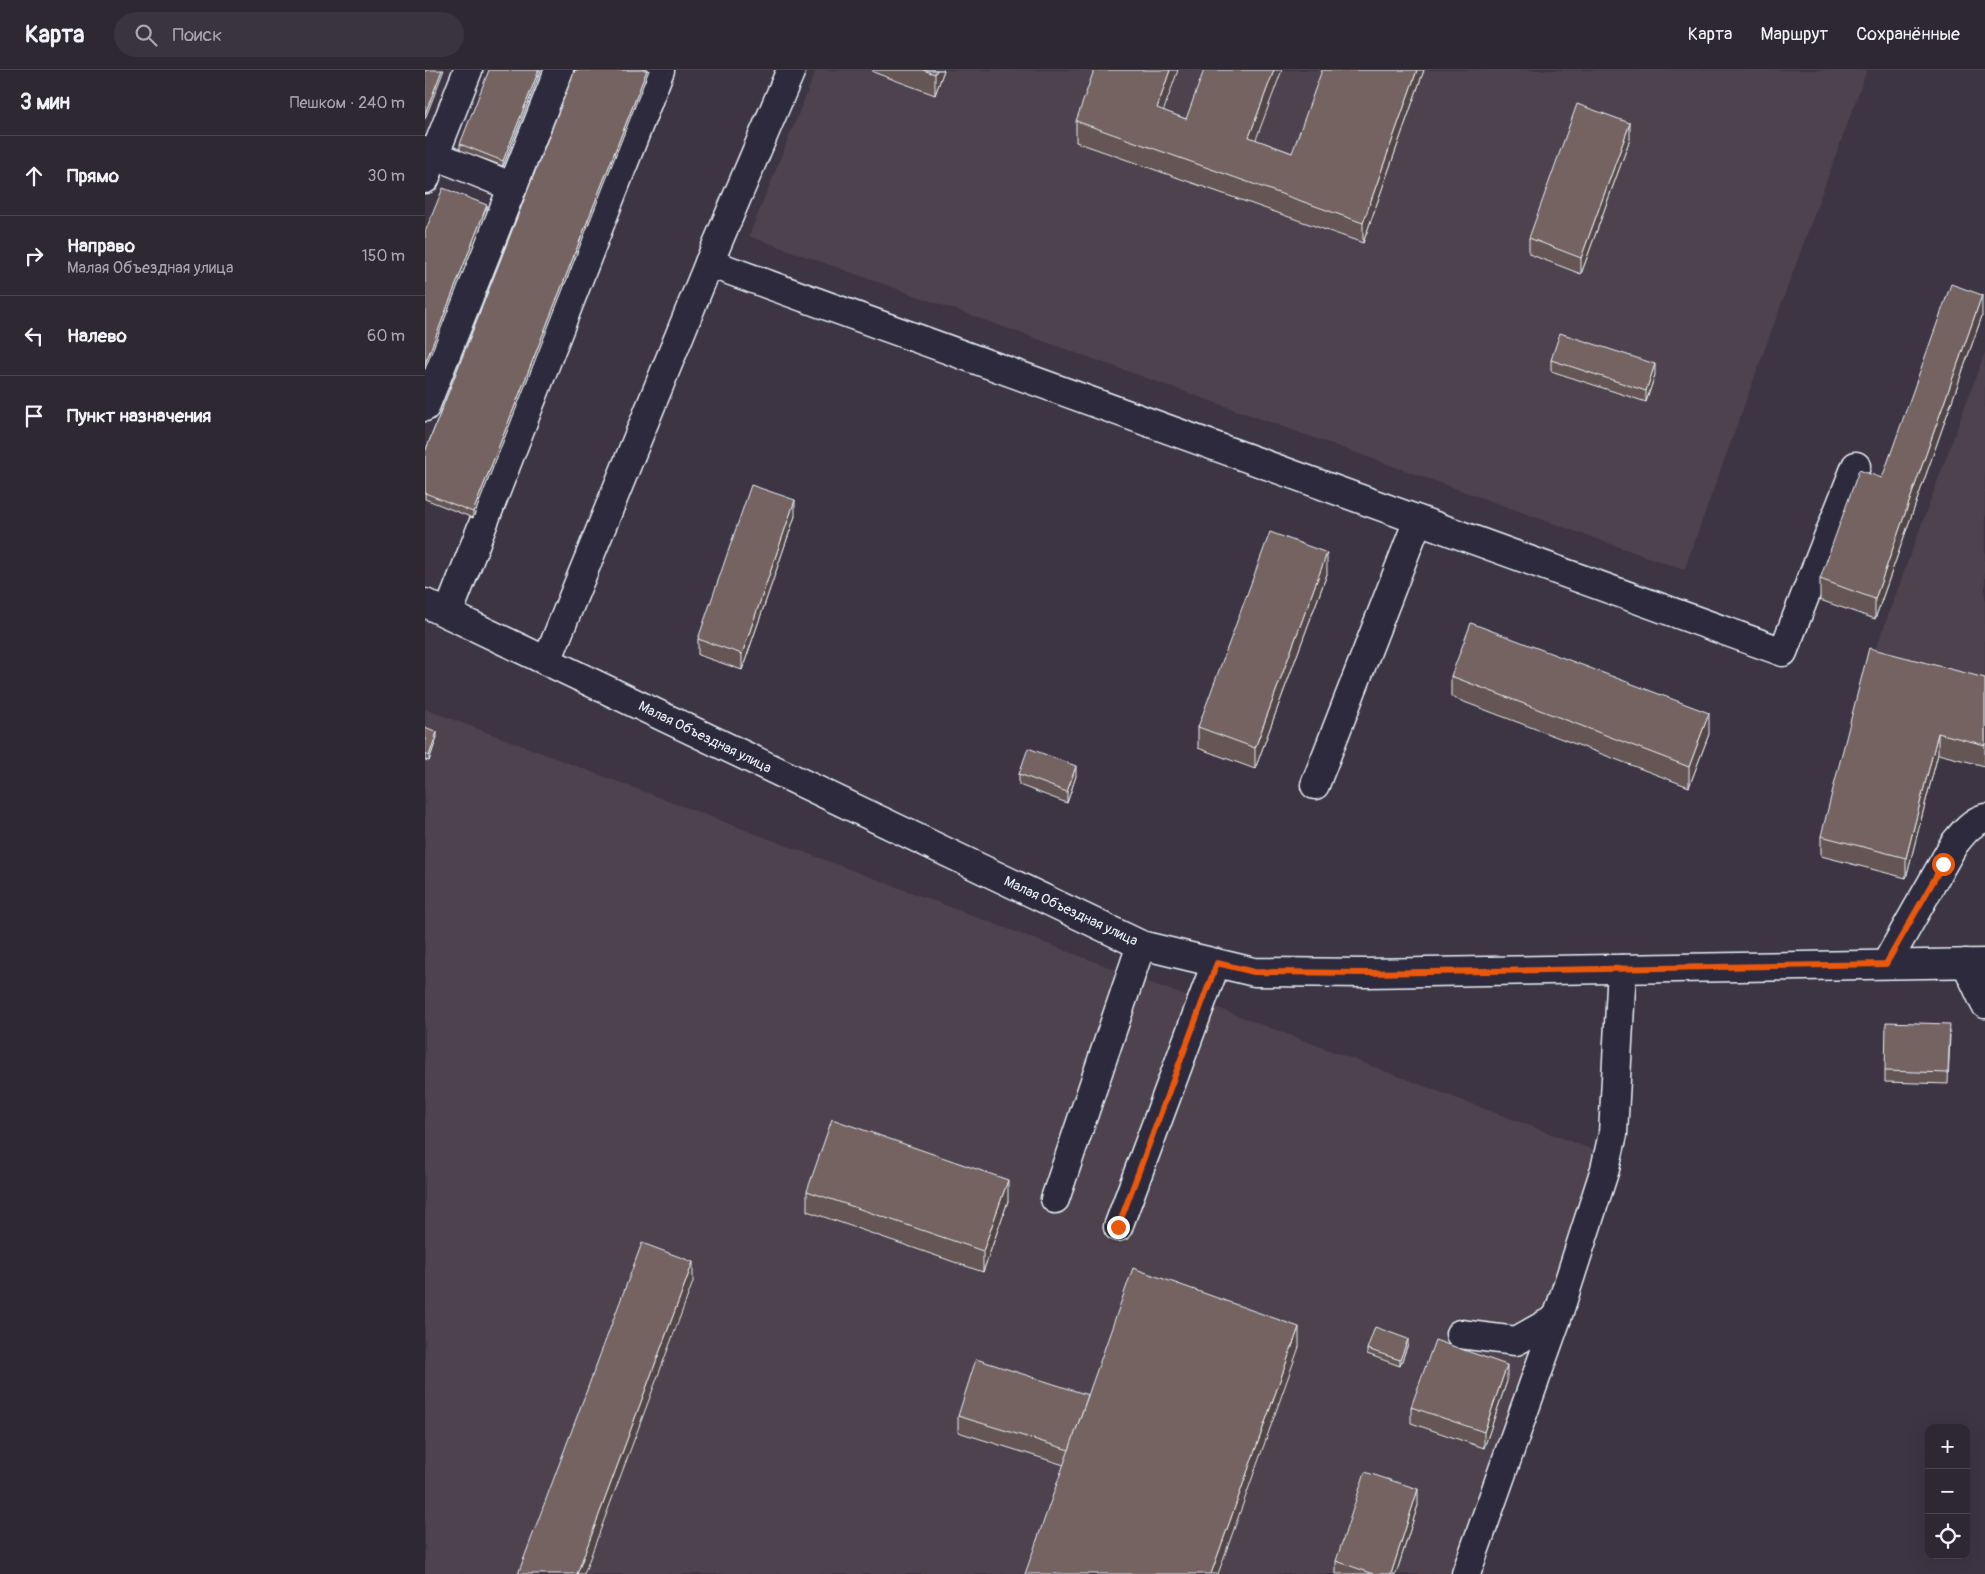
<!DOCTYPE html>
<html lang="ru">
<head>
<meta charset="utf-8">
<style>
  :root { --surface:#2e2833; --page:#3a343f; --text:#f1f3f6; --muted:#a7a6ac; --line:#49444e }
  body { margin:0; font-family:Pangolin,sans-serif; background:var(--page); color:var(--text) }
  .controls { position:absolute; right:15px; bottom:15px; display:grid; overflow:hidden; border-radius:10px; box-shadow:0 5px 20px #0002 }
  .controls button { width:45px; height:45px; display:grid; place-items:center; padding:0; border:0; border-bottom:1px solid var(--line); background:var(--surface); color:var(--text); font:25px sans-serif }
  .stop { position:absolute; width:15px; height:15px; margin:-11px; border:4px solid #ea580c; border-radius:50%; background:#fff }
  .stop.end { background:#ea580c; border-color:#fff; box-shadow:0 1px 5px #0008 }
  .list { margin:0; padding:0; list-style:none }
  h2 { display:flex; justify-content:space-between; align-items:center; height:65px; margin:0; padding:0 20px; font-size:21px }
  h2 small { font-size:16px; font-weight:400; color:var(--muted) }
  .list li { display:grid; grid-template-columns:32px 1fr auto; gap:15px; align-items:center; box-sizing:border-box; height:80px; padding:0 20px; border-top:1px solid var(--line) }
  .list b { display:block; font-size:19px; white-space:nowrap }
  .list p { margin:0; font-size:16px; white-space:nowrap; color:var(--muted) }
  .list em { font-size:16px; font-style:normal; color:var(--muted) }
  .icon { flex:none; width:28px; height:28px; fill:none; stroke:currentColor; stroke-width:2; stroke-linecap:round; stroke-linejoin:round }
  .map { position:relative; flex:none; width:1560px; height:1504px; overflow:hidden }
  header { display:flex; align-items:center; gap:30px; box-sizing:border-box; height:70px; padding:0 25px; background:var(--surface); border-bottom:1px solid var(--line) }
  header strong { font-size:24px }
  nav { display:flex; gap:28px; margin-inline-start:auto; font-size:18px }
  .search { width:350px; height:45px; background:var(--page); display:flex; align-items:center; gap:12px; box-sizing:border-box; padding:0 18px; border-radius:28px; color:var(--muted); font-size:19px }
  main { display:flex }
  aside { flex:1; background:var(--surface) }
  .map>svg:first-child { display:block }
  .built { fill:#4e434d }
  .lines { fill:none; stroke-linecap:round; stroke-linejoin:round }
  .minor-casing { stroke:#e8f1f8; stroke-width:31 }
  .minor { stroke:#2f2a3d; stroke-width:28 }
  .wall { fill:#655554; stroke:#e8f1f8 }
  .shaded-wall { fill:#524545; stroke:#e8f1f8 }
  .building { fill:#756362; stroke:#e8f1f8 }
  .route { stroke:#ea580c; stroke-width:6 }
  .labels { text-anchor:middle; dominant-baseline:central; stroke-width:4.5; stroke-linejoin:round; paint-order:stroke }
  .street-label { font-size:14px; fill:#e8f1f8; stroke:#2f2a3d }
</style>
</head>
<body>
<header>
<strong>Карта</strong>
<div class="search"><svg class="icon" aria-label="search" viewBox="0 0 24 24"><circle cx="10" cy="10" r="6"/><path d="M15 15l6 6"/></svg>Поиск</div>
<nav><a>Карта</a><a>Маршрут</a><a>Сохранённые</a></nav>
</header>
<main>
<aside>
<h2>3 мин<small>Пешком · 240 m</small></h2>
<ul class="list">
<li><svg class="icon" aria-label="ahead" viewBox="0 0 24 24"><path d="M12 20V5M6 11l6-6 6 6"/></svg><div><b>Прямо</b></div><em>30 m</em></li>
<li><svg class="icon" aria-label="right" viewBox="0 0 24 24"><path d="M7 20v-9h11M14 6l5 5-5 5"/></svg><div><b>Направо</b><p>Малая Объездная улица</p></div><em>150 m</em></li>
<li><svg class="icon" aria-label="left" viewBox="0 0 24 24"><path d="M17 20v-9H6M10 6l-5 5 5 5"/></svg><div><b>Налево</b></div><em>60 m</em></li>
<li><svg class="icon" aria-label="arrive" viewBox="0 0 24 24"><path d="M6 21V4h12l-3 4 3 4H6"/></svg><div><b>Пункт назначения</b></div></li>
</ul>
</aside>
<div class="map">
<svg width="1560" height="1504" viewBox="0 0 1560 1504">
  <rect width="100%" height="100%" fill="#3d3544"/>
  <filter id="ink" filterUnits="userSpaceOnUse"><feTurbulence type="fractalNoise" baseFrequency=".02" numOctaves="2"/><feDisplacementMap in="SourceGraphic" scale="10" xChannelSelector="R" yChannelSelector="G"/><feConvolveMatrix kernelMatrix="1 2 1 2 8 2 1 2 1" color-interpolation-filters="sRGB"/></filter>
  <g filter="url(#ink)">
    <!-- built -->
    <g class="built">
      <path d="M391 0H1442L1259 500 324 166Z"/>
      <path d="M1560 282V622L1446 592Z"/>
      <path d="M0 639 1190 1088 1026 1504H0Z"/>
    </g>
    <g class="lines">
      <!-- minor casing -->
      <g class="minor-casing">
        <g id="minor">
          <path d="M0 81 88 117"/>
          <path d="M0 109 43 0"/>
          <path d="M284 193 1358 582 1431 396"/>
          <path d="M0 337 134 0"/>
          <path d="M0 533 716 875 829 902 942 903 1560 893"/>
          <path d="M23 544 235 0"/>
          <path d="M122 591 284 193 366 0"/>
          <path d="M890 715 993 450"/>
          <path d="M1541 893 1560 934"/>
          <path d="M1461 894 1529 774C1538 763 1546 752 1560 748"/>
          <path d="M630 1129 716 875"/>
          <path d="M693 1157 791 893"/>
          <path d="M1132 1248 1180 1099 1188 1064 1197 899"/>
          <path d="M1035 1264 1091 1271 1132 1248 1041 1504"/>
        </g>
      </g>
      <!-- minor -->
      <use href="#minor" class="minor"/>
    </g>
    <!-- wall -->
    <g class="wall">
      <path d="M116 0 78 96 35 80V74Z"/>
      <path d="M150 0H224L48 448 0 429V382Z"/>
      <path d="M448 0H519L510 25 448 2Z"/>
      <path d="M999 0 938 173 651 72V51L738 41 761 49 831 70 867 83Z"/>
      <path d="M1205 69 1156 204 1104 184V168Z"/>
      <path d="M1557 246 1450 549 1395 530V509Z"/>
      <path d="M1126 290 1230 305 1221 332 1126 301Z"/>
      <path d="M370 446 317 600 273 585V569Z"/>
      <path d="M902 504 830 699 773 678V657Z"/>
      <path d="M1026 606 1284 664 1264 717 1026 627Z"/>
      <path d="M1560 608V696L1513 684 1481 808 1396 786V766Z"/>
      <path d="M0 657 12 667 4 691 0 690Z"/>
      <path d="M594 704 651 706 642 733 594 715Z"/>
      <path d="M1525 965 1523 1014 1460 1012V1001Z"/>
      <path d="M382 1121 583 1131 558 1202 382 1141Z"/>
      <path d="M983 1274 975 1296 942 1284V1279Z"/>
      <path d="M874 1277 639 1395 533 1362V1346L663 1325Z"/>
      <path d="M1082 1311 1059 1378 986 1353V1337Z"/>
      <path d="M993 1435 971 1504H911V1491Z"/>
    </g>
    <!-- shaded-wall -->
    <g class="shaded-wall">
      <path d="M17 0H19L0 49V44Z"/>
      <path d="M114 0H116L78 96V91Z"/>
      <path d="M222 0H224L48 448V442Z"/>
      <path d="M512 0H519L510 25V4Z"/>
      <path d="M745 0H753L732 59V38Z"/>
      <path d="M849 0H857L824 88V67Z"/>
      <path d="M992 0H999L938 173V153Z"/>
      <path d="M1205 53V69L1156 204V188Z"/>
      <path d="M62 135V141L0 299V294Z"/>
      <path d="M1557 225V246L1450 549V529Z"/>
      <path d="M1230 294V305L1221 332V321Z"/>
      <path d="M370 430V446L317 600V584Z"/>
      <path d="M902 483V504L830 699V678Z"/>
      <path d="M1284 643V664L1264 717V697Z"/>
      <path d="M12 662V667L4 691V686Z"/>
      <path d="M1513 663V684L1481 808V788Z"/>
      <path d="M651 696V706L642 733V722Z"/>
      <path d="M583 1110V1131L558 1202V1181Z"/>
      <path d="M268 1192V1212L159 1504H152Z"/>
      <path d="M874 1257V1277L793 1504H786Z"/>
      <path d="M983 1269V1274L975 1296V1290Z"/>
      <path d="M1082 1295V1311L1059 1378V1362Z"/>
      <path d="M993 1419V1435L971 1504H966Z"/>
    </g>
    <!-- building -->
    <g class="building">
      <path d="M0 0H17L0 44Z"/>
      <path d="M64 0H114L78 91 35 74Z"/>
      <path d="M150 0H222L48 442 0 423V382Z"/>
      <path d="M498 0H512L510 4Z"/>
      <path d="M669 0H745L732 38 761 49 779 0H849L824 67 867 83 897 0H992L938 153 651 51Z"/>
      <path d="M1152 34 1205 53 1156 188 1104 168Z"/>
      <path d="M18 118 62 135 0 294V162Z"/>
      <path d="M1526 214 1557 225 1450 529 1395 509 1434 400 1457 408Z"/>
      <path d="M1135 263 1230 294 1221 321 1126 290Z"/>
      <path d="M326 415 370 430 317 584 273 569Z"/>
      <path d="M845 462 902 483 830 678 773 657Z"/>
      <path d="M1046 553 1284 643 1264 697 1026 606Z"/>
      <path d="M1444 578 1560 608V675L1513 663 1481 788 1396 766Z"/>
      <path d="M0 657 12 662 4 686 0 684Z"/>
      <path d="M603 678 651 696 642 722 594 704Z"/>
      <path d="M1461 952 1525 954 1523 1003 1460 1001Z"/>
      <path d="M407 1049 583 1110 558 1181 382 1121Z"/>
      <path d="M217 1173 268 1192 152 1504H93Z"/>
      <path d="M708 1198 874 1257 786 1504H600Z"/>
      <path d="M950 1257 983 1269 975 1290 942 1279Z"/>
      <path d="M1010 1270 1082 1295 1059 1362 986 1337Z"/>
      <path d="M551 1289 663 1325 644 1380 533 1346Z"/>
      <path d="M940 1402 993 1419 966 1504H949L911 1491Z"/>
    </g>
  </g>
  <g class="lines" filter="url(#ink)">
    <!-- route -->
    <path class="route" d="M693 1157 792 893 829 902 942 903 1461 894 1518 794"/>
  </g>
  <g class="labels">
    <!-- street labels -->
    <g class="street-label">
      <text transform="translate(280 667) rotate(26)">Малая Объездная улица</text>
      <text transform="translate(646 841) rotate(25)">Малая Объездная улица</text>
    </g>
  </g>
</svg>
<div class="controls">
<button>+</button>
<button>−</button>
<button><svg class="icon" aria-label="locate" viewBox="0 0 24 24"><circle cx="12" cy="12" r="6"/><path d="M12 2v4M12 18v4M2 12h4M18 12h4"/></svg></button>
</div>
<div class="stop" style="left:1518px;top:794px"></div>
<div class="stop end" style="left:693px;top:1157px"></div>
</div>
</main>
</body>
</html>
